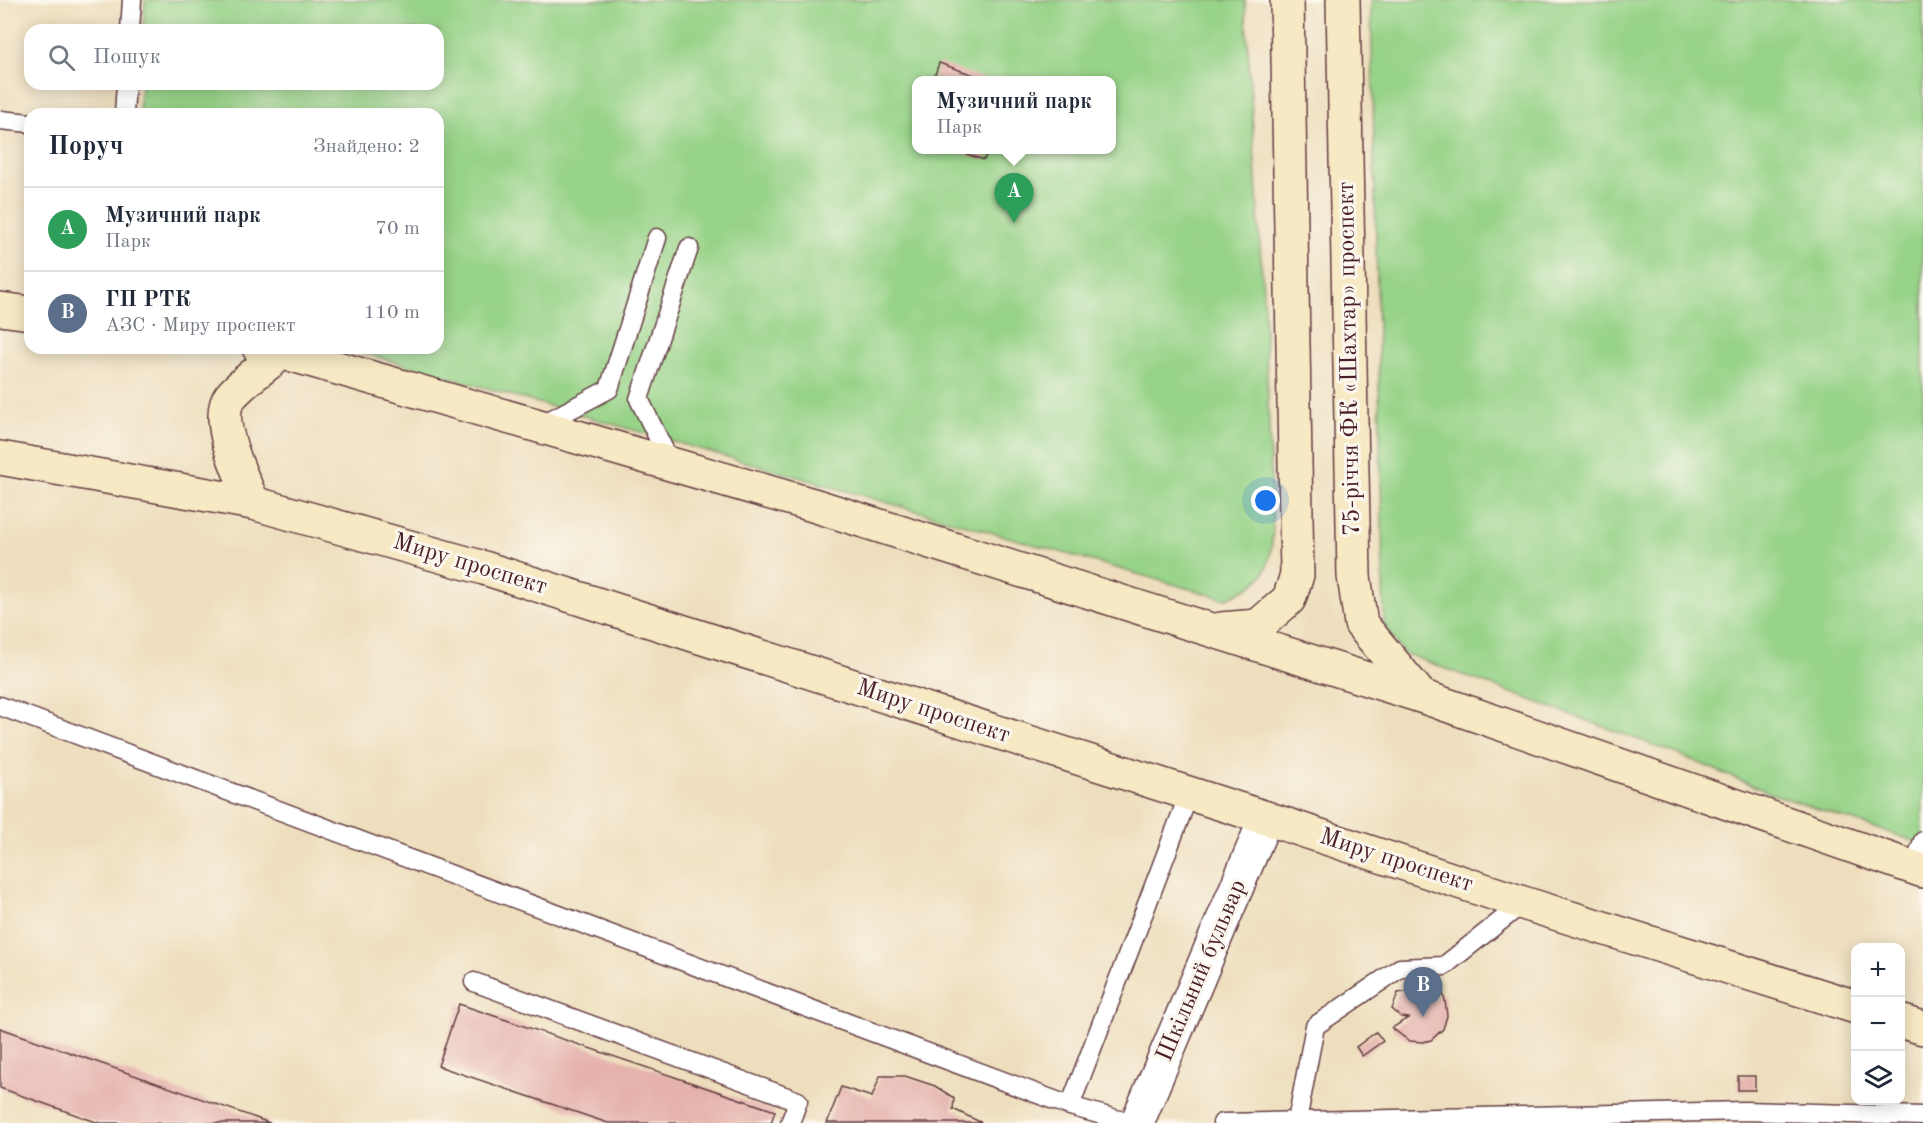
<!DOCTYPE html>
<html lang="uk">
<head>
<meta charset="utf-8">
<style>
  :root { --surface:#fff; --page:#f2f2f3; --text:#1f2937; --muted:#747a83; --line:#e0e1e3; --accent:#1f6fb2 }
  body { margin:0; font-family:"Old Standard TT",serif; background:var(--page); color:var(--text) }
  .controls { position:absolute; right:18px; bottom:18px; display:grid; overflow:hidden; border-radius:12px; box-shadow:0 3px 15px #0003 }
  .controls button { width:54px; height:54px; display:grid; place-items:center; padding:0; border:0; border-bottom:2px solid var(--line); background:var(--surface); color:var(--text); font:30px sans-serif }
  .you { position:absolute; left:1266px; top:501px; width:21px; height:21px; margin:-15px; border:4px solid #fff; border-radius:50%; background:#1a73e8; box-shadow:0 0 0 9px #1a73e833 }
  .badge { display:grid; place-items:center; width:39px; height:39px; border-radius:50%; background:var(--accent); color:#fff; font-size:20px; font-weight:700 }
  .pin { position:absolute; translate:-50% -50px; filter:drop-shadow(0 2px 3px #0008) }
  .pin::after { content:''; position:absolute; top:32px; width:21px; height:18px; background:inherit; clip-path:polygon(0 0,100% 0,50% 100%) }
  .popup { position:absolute; left:912px; top:76px; width:204px; height:78px; box-sizing:border-box; display:grid; place-content:center; border-radius:12px; background:var(--surface); filter:drop-shadow(0 2px 4px #0005); font-size:20px; white-space:nowrap; color:var(--muted) }
  .popup b { font-size:22px; color:var(--text) }
  .popup::after { content:''; position:absolute; left:50%; top:100%; margin-left:-12px; border:12px solid transparent; border-top-color:var(--surface) }
  .list { margin:0; padding:0; list-style:none }
  h2 { display:flex; justify-content:space-between; align-items:center; height:78px; margin:0; padding:0 24px; font-size:26px }
  h2 small { font-size:20px; font-weight:400; color:var(--muted) }
  .list li { display:grid; grid-template-columns:39px 1fr auto; gap:18px; align-items:center; box-sizing:border-box; height:84px; padding:0 24px; border-top:2px solid var(--line) }
  .list b { display:block; font-size:22px; white-space:nowrap }
  .list p { margin:0; font-size:20px; white-space:nowrap; color:var(--muted) }
  .list em { font-size:20px; font-style:normal; color:var(--muted) }
  .icon { flex:none; width:33px; height:33px; fill:none; stroke:currentColor; stroke-width:2; stroke-linecap:round; stroke-linejoin:round }
  .map { position:relative; flex:none; width:1923px; height:1123px; overflow:hidden }
  .search { position:absolute; background:var(--surface); box-shadow:0 3px 15px #0003; left:24px; top:24px; width:420px; height:66px; display:flex; align-items:center; gap:15px; box-sizing:border-box; padding:0 21px; border-radius:18px; color:var(--muted); font-size:22px }
  .panel { position:absolute; background:var(--surface); box-shadow:0 3px 15px #0003; left:24px; top:108px; width:420px; height:246px; border-radius:18px }
  .map>svg:first-child { display:block }
  .green { fill:#97d388; stroke:#70795a; stroke-width:1.5; fill-rule:evenodd }
  .building { fill:#e5b1ac }
  .lines { fill:none; stroke-linecap:round; stroke-linejoin:round }
  .lane-casing { stroke:#633c41; stroke-width:21 }
  .street-casing { stroke:#633c41; stroke-width:36 }
  .secondary-casing { stroke:#633c41; stroke-width:36 }
  .lane { stroke:#fff; stroke-width:18 }
  .street { stroke:#fff; stroke-width:33 }
  .secondary { stroke:#f7e9c3; stroke-width:33 }
  .labels { text-anchor:middle; dominant-baseline:central; stroke-width:6; stroke-linejoin:round; paint-order:stroke }
  .street-label { font-size:24px; fill:#4a1f2b; stroke:#fbf7ec }
</style>
</head>
<body>
<div class="map">
<svg width="1923" height="1123" viewBox="0 0 1923 1123">
  <rect width="100%" height="100%" fill="#fbf7ec"/>
  <filter id="ink" filterUnits="userSpaceOnUse"><feTurbulence type="fractalNoise" baseFrequency=".0167" numOctaves="2"/><feDisplacementMap in="SourceGraphic" scale="12" xChannelSelector="R" yChannelSelector="G"/><feConvolveMatrix kernelMatrix="1 2 1 2 8 2 1 2 1" color-interpolation-filters="sRGB"/></filter>
  <filter id="wash" filterUnits="userSpaceOnUse"><feTurbulence type="fractalNoise" baseFrequency=".008" numOctaves="4" result="noise"/><feDisplacementMap in="SourceGraphic" scale="24" xChannelSelector="R" yChannelSelector="G"/><feGaussianBlur stdDeviation="1.35" result="paint"/><feColorMatrix in="noise" values="0 0 0 0 0 0 0 0 0 0 0 0 0 0 0 0 0 1.4 0 .05"/><feComposite in="paint" operator="in"/></filter>
  <g filter="url(#wash)">
    <rect width="100%" height="100%" fill="#eedebd"/>
    <!-- green -->
    <g class="green">
      <path d="M145 0H1245L1265 326 1273 531C1269 576 1266 580 1225 599L346 348H438V114H139L141 84H438V30H143ZM916 80H1112V150H916Z"/>
      <path d="M1371 0H1923V844L1770 793 1680 755 1403 653 1384 625Z"/>
    </g>
    <g id="blocks">
      <!-- building -->
      <g class="building">
        <path d="M939 63 988 80H933Z"/>
        <path d="M954 150H988L984 160Z"/>
        <path d="M1411 991 1418 993 1422 1010 1443 993 1445 1001 1447 1016 1443 1029 1431 1040 1423 1042 1409 1041 1392 1028 1408 1018 1401 1017 1392 1009 1398 993Z"/>
        <path d="M459 1004 775 1111 771 1123H608L438 1066Z"/>
        <path d="M0 1028 270 1123H99L0 1088Z"/>
        <path d="M1376 1032 1383 1041 1362 1056 1356 1047Z"/>
        <path d="M880 1076H905L935 1086 954 1098 953 1109 982 1123H827L841 1087 872 1097Z"/>
        <rect x="1738" y="1076" width="17" height="14"/>
      </g>
    </g>
  </g>
  <g filter="url(#ink)">
    <use href="#blocks" fill-opacity="0" stroke="#633c41" stroke-width="1.5"/>
    <g class="lines">
      <!-- lane casing -->
      <g class="lane-casing">
        <g id="lane">
          <path d="M130 30 132 0"/>
          <path d="M124 114 126 84"/>
          <path d="M0 120 30 123"/>
          <path d="M539 426 609 389 657 238"/>
          <path d="M671 464 639 399 689 248"/>
          <path d="M0 706 1070 1106"/>
          <path d="M1913 868 1923 841"/>
          <path d="M474 982 798 1101 790 1123"/>
          <path d="M1297 1121 1315 1026 1400 968 1444 966 1523 903"/>
          <path d="M1130 1123 1070 1106 1189 794"/>
          <path d="M1222 1123 1745 1111 1923 1116"/>
        </g>
      </g>
      <!-- street casing -->
      <g class="street-casing">
        <path id="street" d="M1137 1123 1266 818"/>
      </g>
      <!-- secondary casing -->
      <g class="secondary-casing">
        <g id="secondary">
          <path d="M1343 0 1354 576 1361 624 1421 696"/>
          <path d="M0 309 30 313"/>
          <path d="M259 348 282 352 813 505 1421 696 1923 871"/>
          <path d="M0 458 253 503 484 568 1266 818 1523 903 1856 1007"/>
          <path d="M253 503C243 480 213 420 230 397 244 380 266 366 282 352"/>
          <path d="M1221 629 1258 626 1289 599 1297 575 1287 0"/>
          <path d="M1900 1021 1923 1028"/>
        </g>
      </g>
      <!-- lane -->
      <use href="#lane" class="lane"/>
      <!-- street -->
      <use href="#street" class="street"/>
      <!-- secondary -->
      <use href="#secondary" class="secondary"/>
    </g>
  </g>
  <g class="labels">
    <!-- street labels -->
    <g class="street-label">
      <text transform="translate(1350 359) rotate(-91)">75-річчя ФК «Шахтар» проспект</text>
      <text transform="translate(470 565) rotate(17)">Миру проспект</text>
      <text transform="translate(933 712) rotate(18)">Миру проспект</text>
      <text transform="translate(1396 861) rotate(18)">Миру проспект</text>
      <text transform="translate(1202 971) rotate(-67)">Шкільний бульвар</text>
    </g>
  </g>
</svg>
<div class="controls">
<button>+</button>
<button>−</button>
<button><svg class="icon" aria-label="layers" viewBox="0 0 24 24"><path d="M12 4l9 5-9 5-9-5zM3 14l9 5 9-5"/></svg></button>
</div>
<div class="you"></div>
<div class="pin badge" style="left:1014px;top:223px;background:#2e9e5b">A</div>
<div class="popup"><b>Музичний парк</b>Парк</div>
<div class="pin badge" style="left:1423px;top:1017px;background:#5c6f8a">B</div>
<div class="search"><svg class="icon" aria-label="search" viewBox="0 0 24 24"><circle cx="10" cy="10" r="6"/><path d="M15 15l6 6"/></svg>Пошук</div>
<section class="panel">
<h2>Поруч<small>Знайдено: 2</small></h2>
<ul class="list">
<li><span class="badge" style="background:#2e9e5b">A</span><div><b>Музичний парк</b><p>Парк</p></div><em>70 m</em></li>
<li><span class="badge" style="background:#5c6f8a">B</span><div><b>ГП РТК</b><p>АЗС · Миру проспект</p></div><em>110 m</em></li>
</ul>
</section>
</div>
</body>
</html>
